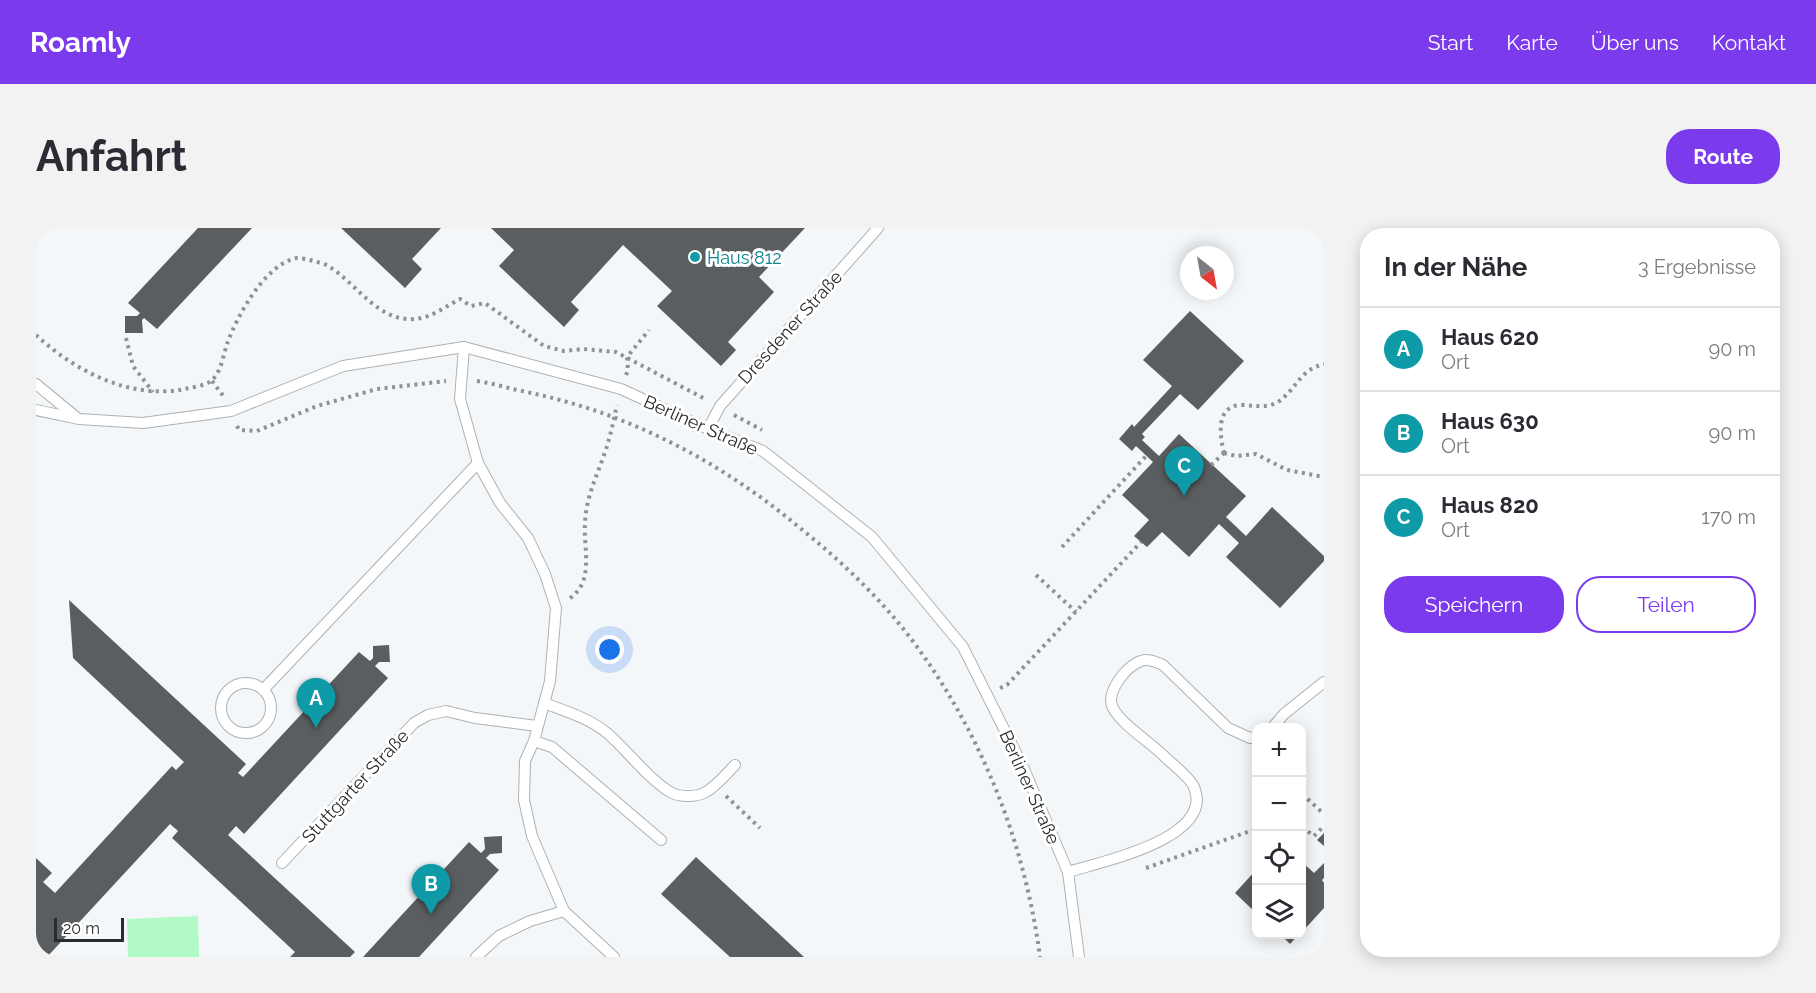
<!DOCTYPE html>
<html lang="de">
<head>
<meta charset="utf-8">
<style>
  :root { --surface:#fff; --page:#f2f2f3; --text:#2b2b33; --muted:#7c7c81; --line:#e1e1e2; --accent:#7c3aed }
  body { margin:0; font-family:Raleway,sans-serif; background:var(--page); color:var(--text) }
  .controls { position:absolute; right:18px; bottom:18px; display:grid; overflow:hidden; border-radius:12px; box-shadow:0 3px 15px #0003 }
  .controls button { width:54px; height:54px; display:grid; place-items:center; padding:0; border:0; border-bottom:2px solid var(--line); background:var(--surface); color:var(--text); font:30px sans-serif }
  .compass { position:absolute; left:1144px; top:18px; width:54px; height:54px; border-radius:50%; background:var(--surface); box-shadow:0 3px 15px #0003; rotate:149deg }
  .scale { position:absolute; left:18px; bottom:15px; width:70px; box-sizing:border-box; padding-left:6px; border:3px solid #2a2b2c; border-top:0; font-size:16px; line-height:21px; white-space:nowrap; color:#2a2b2c; -webkit-text-stroke:4px #fff; paint-order:stroke }
  .you { position:absolute; left:574px; top:422px; width:21px; height:21px; margin:-15px; border:4px solid #fff; border-radius:50%; background:#1a73e8; box-shadow:0 0 0 9px #1a73e833 }
  .badge { display:grid; place-items:center; width:39px; height:39px; border-radius:50%; background:var(--accent); color:#fff; font-size:20px; font-weight:700 }
  .pin { position:absolute; translate:-50% -50px; filter:drop-shadow(0 2px 3px #0008) }
  .pin::after { content:''; position:absolute; top:32px; width:21px; height:18px; background:inherit; clip-path:polygon(0 0,100% 0,50% 100%) }
  .list { margin:0; padding:0; list-style:none }
  h2 { display:flex; justify-content:space-between; align-items:center; height:78px; margin:0; padding:0 24px; font-size:26px }
  h2 small { font-size:20px; font-weight:400; color:var(--muted) }
  .list li { display:grid; grid-template-columns:39px 1fr auto; gap:18px; align-items:center; box-sizing:border-box; height:84px; padding:0 24px; border-top:2px solid var(--line) }
  .list b { display:block; font-size:22px; white-space:nowrap }
  .list p { margin:0; font-size:20px; white-space:nowrap; color:var(--muted) }
  .list em { font-size:20px; font-style:normal; color:var(--muted) }
  .actions { display:flex; gap:12px; padding:18px 24px }
  .actions a { flex:1; padding:14px 0; border:2px solid var(--accent); border-radius:24px; text-align:center; font-size:21px; color:var(--accent) }
  .actions .main { background:var(--accent); color:#fff }
  .icon { flex:none; width:33px; height:33px; fill:none; stroke:currentColor; stroke-width:2; stroke-linecap:round; stroke-linejoin:round }
  .map { position:relative; flex:none; width:1288px; height:729px; overflow:hidden; border-radius:24px }
  header { display:flex; align-items:center; gap:36px; box-sizing:border-box; height:84px; padding:0 30px; background:var(--accent); color:#fff }
  header strong { font-size:28px }
  nav { display:flex; gap:33px; margin-inline-start:auto; font-size:21px }
  .intro { display:flex; align-items:center; justify-content:space-between; box-sizing:border-box; height:144px; padding:0 36px }
  h1 { margin:0; font-size:42px }
  .button { padding:15px 27px; border-radius:24px; background:var(--accent); color:#fff; font-size:21px; font-weight:700 }
  main { display:flex; gap:36px; padding:0 36px }
  aside { flex:1; background:var(--surface); border-radius:24px; box-shadow:0 3px 15px #0003 }
  .map>svg:first-child { display:block }
  .green { fill:#b1fac5 }
  .building { fill:#5b5e60 }
  .lines { fill:none; stroke-linecap:round; stroke-linejoin:round }
  .lane-casing { stroke:#aeb1b3; stroke-width:12 }
  .path { stroke:#8f9193; stroke-width:4; stroke-dasharray:3 4.5; stroke-linecap:butt }
  .lane { stroke:#fff; stroke-width:10 }
  .culture-dot { fill:#0f9aa8; stroke:#fff; stroke-width:2 }
  .labels { text-anchor:middle; dominant-baseline:central; stroke-width:6; stroke-linejoin:round; paint-order:stroke }
  .culture-label { font-size:18px; fill:#0d838f; stroke:#fff; text-anchor:start }
  .street-label { font-size:18px; fill:#2a2b2c; stroke:#fff }
</style>
</head>
<body>
<header>
<strong>Roamly</strong>
<nav><a>Start</a><a>Karte</a><a>Über uns</a><a>Kontakt</a></nav>
</header>
<div class="intro"><h1>Anfahrt</h1><a class="button">Route</a></div>
<main>
<div class="map">
<svg width="1288" height="729" viewBox="0 0 1288 729">
  <rect width="100%" height="100%" fill="#f4f7f9"/>
  <!-- green -->
  <path class="green" d="M162 688 163 729H92L91 691Z"/>
  <!-- building -->
  <g class="building">
    <path d="M162 0H216L121 101 108 90 106 92 107 105H89V88H101L104 85 92 75Z"/>
    <path d="M305 0H405L376 31 386 41 369 60Z"/>
    <path d="M455 0H769L723 49 738 64 692 114 700 122 685 138 621 78 636 63 587 17 535 74 543 82 528 99 463 38 478 22Z"/>
    <path d="M1154 83 1208 133 1162 182 1144 166 1106 206 1109 209 1106 212 1123 228 1143 206 1210 268 1190 289 1210 308 1236 279 1288 328V333L1244 380 1190 329 1203 315 1183 296 1153 329 1126 304 1111 319 1098 308 1113 292 1086 267 1117 234 1100 218 1096 223 1083 211 1096 196 1098 199 1136 158 1107 132Z"/>
    <path d="M33 372 210 536 202 545 207 549 323 424 334 433 337 430V418L353 417 354 434H343L339 438 352 450 208 606 200 598 192 607 319 724 314 729H254L259 724 136 610 142 603 134 596 11 729H0V630L16 645 7 654 19 665 136 538 140 542 148 534 37 430Z"/>
    <path d="M1288 605V618L1281 612Z"/>
    <path d="M466 608V625L454 626 450 630 463 642 383 729H327L433 614 445 625 449 621 448 609Z"/>
    <path d="M660 629 768 729H694L625 666Z"/>
    <path d="M1266 634 1278 645 1288 635V650L1286 652 1288 655V680L1266 704Z"/>
    <path d="M1220 642V685L1199 665Z"/>
    <path d="M1244 706H1263L1254 716Z"/>
  </g>
  <g class="lines">
    <!-- lane casing -->
    <g class="lane-casing">
      <g id="lane">
        <path d="M428 119 424 171 442 235 464 275 492 310 509 346 520 380 514 453 498 513 489 533 488 572 496 608 528 683 578 729"/>
        <path d="M0 156 40 189"/>
        <path d="M0 182 43 191 107 195 195 183 307 138 428 119 585 161 672 201 727 223 836 309 927 419 988 541 1032 644 1043 729"/>
        <path d="M672 201 684 178 842 0"/>
        <circle cx="210" cy="480" r="25"/>
        <path d="M227 462 442 235"/>
        <path d="M508 475C529 483 553 490 571 505 590 521 615 554 636 565 644 569 660 569 668 565 680 559 690 546 699 537"/>
        <path d="M1236 500 1248 486 1288 454"/>
        <path d="M498 513 516 519 625 612"/>
        <path d="M246 635 378 495 392 487 410 483 439 490 501 498"/>
        <path d="M1032 644C1064 634 1183 610 1157 557 1151 547 1136 536 1128 528 1114 514 1086 497 1077 480 1069 465 1090 438 1105 433 1112 430 1120 434 1127 437L1192 500 1214 510 1220 509"/>
        <path d="M440 729 463 708 494 693 528 683"/>
      </g>
    </g>
    <!-- path -->
    <g class="path">
      <path d="M0 107C39 143 94 172 149 161 157 159 168 158 175 153 185 145 187 128 191 116 201 88 229 36 261 30 265 30 270 31 274 32 280 34 287 35 292 38 321 55 341 94 379 91 395 90 410 78 424 71L435 78 449 75 508 118 528 123 547 121 580 124 671 172"/>
      <path d="M90 110 97 138 117 164"/>
      <path d="M590 147 592 142 591 129 613 102"/>
      <path d="M176 153 188 169"/>
      <path d="M441 153C455 155 468 159 481 162 516 169 549 178 582 191 649 217 709 254 764 300 805 333 844 370 876 412 945 504 989 615 1004 729"/>
      <path d="M698 187 726 202"/>
      <path d="M201 198 203 202 221 203 281 178 341 161 410 153"/>
      <path d="M1188 225C1184 208 1179 178 1205 177 1218 177 1230 181 1242 174 1261 161 1263 142 1288 136"/>
      <path d="M1188 225 1200 228 1220 226 1251 242 1288 249"/>
      <path d="M1175 237 1188 225"/>
      <path d="M1026 319 1110 228"/>
      <path d="M1000 347 1040 384"/>
      <path d="M534 370C559 353 547 319 549 295 550 270 560 250 568 227 574 211 577 194 581 177"/>
      <path d="M964 460 971 457 1105 314"/>
      <path d="M1266 566 1288 586"/>
      <path d="M690 568 724 600"/>
      <path d="M1266 599 1278 608 1288 598"/>
      <path d="M1110 640 1220 601"/>
    </g>
    <!-- lane -->
    <use href="#lane" class="lane"/>
  </g>
  <!-- markers -->
  <circle class="culture-dot" cx="659" cy="29" r="6"/>
  <g class="labels">
    <!-- culture labels -->
    <g class="culture-label">
      <text x="671" y="29">Haus 812</text>
    </g>
    <!-- street labels -->
    <g class="street-label">
      <text transform="translate(754 99) rotate(-48)">Dresdener Straße</text>
      <text transform="translate(665 197) rotate(24)">Berliner Straße</text>
      <text transform="translate(319 558) rotate(-47)">Stuttgarter Straße</text>
      <text transform="translate(994 559) rotate(66)">Berliner Straße</text>
    </g>
  </g>
</svg>
<div class="controls">
<button>+</button>
<button>−</button>
<button><svg class="icon" aria-label="locate" viewBox="0 0 24 24"><circle cx="12" cy="12" r="6"/><path d="M12 2v4M12 18v4M2 12h4M18 12h4"/></svg></button>
<button><svg class="icon" aria-label="layers" viewBox="0 0 24 24"><path d="M12 4l9 5-9 5-9-5zM3 14l9 5 9-5"/></svg></button>
</div>
<svg class="compass" viewBox="-18 -18 36 36"><path d="M0-13l5 13h-10z" fill="#e53935"/><path d="M0 13l5-13h-10z" fill="#7c7c81"/></svg>
<div class="scale">20 m</div>
<div class="you"></div>
<div class="pin badge" style="left:280px;top:500px;background:#0f9aa8">A</div>
<div class="pin badge" style="left:395px;top:686px;background:#0f9aa8">B</div>
<div class="pin badge" style="left:1148px;top:268px;background:#0f9aa8">C</div>
</div>
<aside>
<h2>In der Nähe<small>3 Ergebnisse</small></h2>
<ul class="list">
<li><span class="badge" style="background:#0f9aa8">A</span><div><b>Haus 620</b><p>Ort</p></div><em>90 m</em></li>
<li><span class="badge" style="background:#0f9aa8">B</span><div><b>Haus 630</b><p>Ort</p></div><em>90 m</em></li>
<li><span class="badge" style="background:#0f9aa8">C</span><div><b>Haus 820</b><p>Ort</p></div><em>170 m</em></li>
</ul>
<div class="actions"><a class="main">Speichern</a><a>Teilen</a></div>
</aside>
</main>
</body>
</html>
